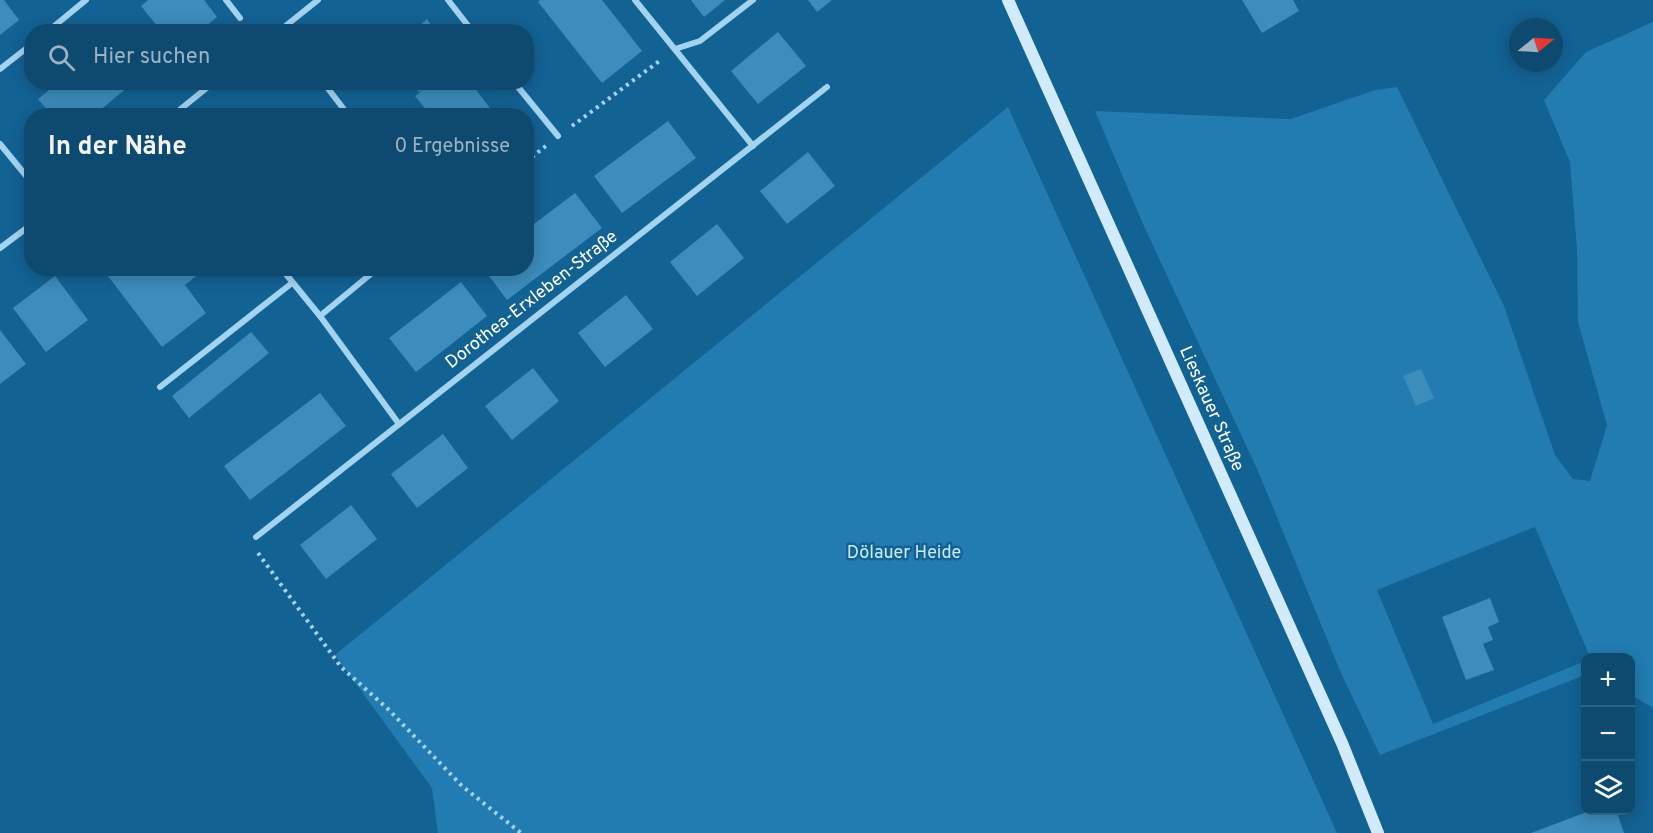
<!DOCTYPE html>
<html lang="de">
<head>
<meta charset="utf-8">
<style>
  :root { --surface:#0e4a6f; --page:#175174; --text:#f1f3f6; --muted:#9bb3c3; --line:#2e6282 }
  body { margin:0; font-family:Overpass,sans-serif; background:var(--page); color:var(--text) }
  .controls { position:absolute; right:18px; bottom:18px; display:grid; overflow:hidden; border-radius:12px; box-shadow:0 3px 15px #0003 }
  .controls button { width:54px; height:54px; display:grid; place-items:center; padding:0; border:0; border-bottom:2px solid var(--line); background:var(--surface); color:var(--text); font:30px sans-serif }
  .compass { position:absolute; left:1509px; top:18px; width:54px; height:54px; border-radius:50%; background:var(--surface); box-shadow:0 3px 15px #0003; rotate:72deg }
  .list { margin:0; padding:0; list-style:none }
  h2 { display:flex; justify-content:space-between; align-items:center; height:78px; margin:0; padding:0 24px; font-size:26px }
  h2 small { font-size:20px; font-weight:400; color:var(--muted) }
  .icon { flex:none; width:33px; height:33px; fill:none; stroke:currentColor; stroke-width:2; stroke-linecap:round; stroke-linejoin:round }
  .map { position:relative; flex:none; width:1653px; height:833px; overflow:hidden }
  .search { position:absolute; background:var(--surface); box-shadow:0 3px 15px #0003; left:24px; top:24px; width:510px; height:66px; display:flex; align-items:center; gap:15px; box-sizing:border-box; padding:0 21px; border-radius:24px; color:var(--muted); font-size:22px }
  .panel { position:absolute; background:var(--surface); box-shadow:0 3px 15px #0003; left:24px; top:108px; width:510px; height:168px; border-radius:24px }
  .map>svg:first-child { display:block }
  .green { fill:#227cb1 }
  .building { fill:#3c8cbc }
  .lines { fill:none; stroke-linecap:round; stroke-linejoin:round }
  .path { stroke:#a2d4f2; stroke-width:4; stroke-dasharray:3 4.5; stroke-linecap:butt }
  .street { stroke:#a2d4f2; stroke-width:6 }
  .secondary { stroke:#d1ebfc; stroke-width:12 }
  .labels { text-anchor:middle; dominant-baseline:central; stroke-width:5; stroke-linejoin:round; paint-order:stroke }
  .street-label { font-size:18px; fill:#fff; stroke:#136294 }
  .park-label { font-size:18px; fill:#caeafd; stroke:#136294 }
</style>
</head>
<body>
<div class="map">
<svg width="1653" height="833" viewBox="0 0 1653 833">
  <rect width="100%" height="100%" fill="#136294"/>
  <!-- green -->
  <g class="green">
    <path d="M1653 22V708L1631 695 1630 658 1590 657 1535 527 1377 590 1433 724 1585 661V675L1380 755 1341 673 1258 471 1143 224 1095 111 1291 119 1375 90 1397 87 1504 306 1555 455 1573 479 1590 481 1607 425 1578 322 1577 249 1570 162 1544 100 1586 52Z"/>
    <path d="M1008 107 1337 833H438L432 788 335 655Z"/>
  </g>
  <!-- building -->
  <g class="building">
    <path d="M0 0H4L19 20 0 35Z"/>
    <path d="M148 0H204L217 17 199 32H162L141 6Z"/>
    <path d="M540 0H602L642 51 602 83 538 2Z"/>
    <path d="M691 0H725L704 17Z"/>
    <path d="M808 0H832L817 12Z"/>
    <path d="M1242 0H1293L1299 11 1262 33Z"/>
    <path d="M427 19 436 32H412Z"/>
    <path d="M778 32 806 66 758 104 731 71Z"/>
    <path d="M59 82H134L93 116H52L38 99Z"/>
    <path d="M412 82H470L496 116H431L415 96 428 86 419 92Z"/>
    <path d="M668 121 696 158 622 213 594 176Z"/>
    <path d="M808 152 835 186 787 224 760 191Z"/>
    <path d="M575 193 602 228 507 300 483 268H526V230Z"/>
    <path d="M717 224 744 258 697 296 670 262Z"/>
    <path d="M109 268H206L185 285 206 313 162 347 105 272Z"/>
    <path d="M55 276 88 320 46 352 13 308Z"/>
    <path d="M461 282 487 316 416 372 389 338Z"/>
    <path d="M626 295 653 329 605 367 578 333Z"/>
    <path d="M0 330 26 364 0 384Z"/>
    <path d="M251 332 269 353 189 418 172 396Z"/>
    <path d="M533 368 559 401 512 440 485 406Z"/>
    <path d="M1421 369 1434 398 1416 406 1403 376Z"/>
    <path d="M320 393 346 426 250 500 224 466Z"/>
    <path d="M443 434 468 468 417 508 391 474Z"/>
    <path d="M351 505 377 539 326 579 300 545Z"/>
    <path d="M1490 598 1499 622 1488 627 1493 640 1483 644 1494 670 1466 680 1442 617Z"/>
    <path d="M1592 810H1616L1624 833H1531Z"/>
  </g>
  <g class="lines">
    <!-- path -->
    <g class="path">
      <path d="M572 126 662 59"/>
      <path d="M526 162 547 145"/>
      <path d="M258 553 341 667 389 710 462 786 521 833"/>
    </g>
    <!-- street -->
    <g class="street">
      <path d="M226 0 240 18"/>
      <path d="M448 0 473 32"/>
      <path d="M635 0 753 146"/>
      <path d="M47 32 86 0"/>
      <path d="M278 32 318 0"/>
      <path d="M675 49 700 41 753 0"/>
      <path d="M0 69 32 44"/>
      <path d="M323 82 349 116"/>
      <path d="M514 82 558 136"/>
      <path d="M172 116 214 82"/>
      <path d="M0 144 32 183"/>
      <path d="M0 248 32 224"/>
      <path d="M281 268 320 316"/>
      <path d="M378 268 320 316 399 424"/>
      <path d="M160 387 292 283"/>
      <path d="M256 537 827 87"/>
    </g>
    <!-- secondary -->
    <path class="secondary" d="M1008 0 1342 743 1378 833"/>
  </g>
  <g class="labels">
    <!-- street labels -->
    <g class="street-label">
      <text transform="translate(532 300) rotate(-38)">Dorothea-Erxleben-Straße</text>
      <text transform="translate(1211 409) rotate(66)">Lieskauer Straße</text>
    </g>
    <!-- park labels -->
    <g class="park-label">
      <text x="904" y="553">Dölauer Heide</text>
    </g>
  </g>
</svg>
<div class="controls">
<button>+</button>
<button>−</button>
<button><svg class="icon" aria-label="layers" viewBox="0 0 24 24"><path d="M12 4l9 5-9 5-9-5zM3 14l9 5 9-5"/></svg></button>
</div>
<svg class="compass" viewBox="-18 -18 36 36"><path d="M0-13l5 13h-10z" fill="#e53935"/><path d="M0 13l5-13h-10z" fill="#9bb3c3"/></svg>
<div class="search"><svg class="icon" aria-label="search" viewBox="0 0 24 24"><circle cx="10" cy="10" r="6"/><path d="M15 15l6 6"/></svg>Hier suchen</div>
<section class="panel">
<h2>In der Nähe<small>0 Ergebnisse</small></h2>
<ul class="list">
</ul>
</section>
</div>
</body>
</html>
